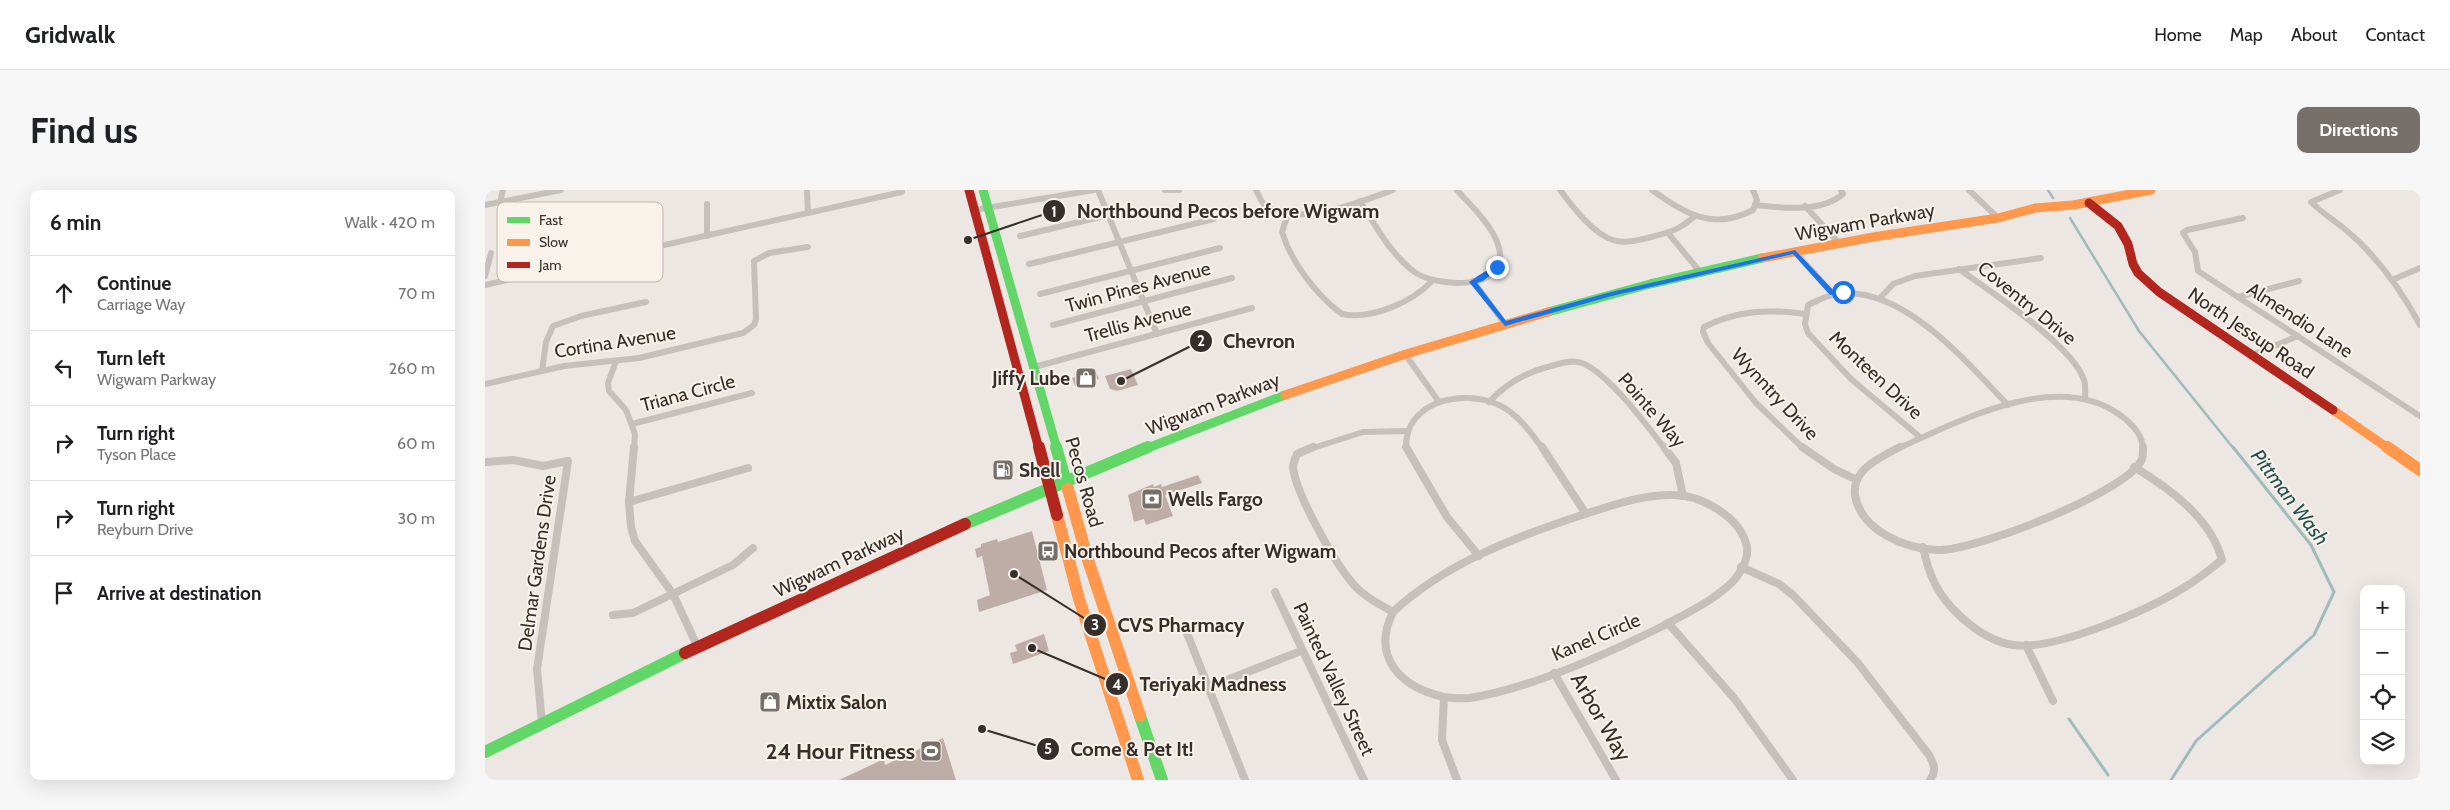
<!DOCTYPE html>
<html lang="en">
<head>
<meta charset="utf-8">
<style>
  :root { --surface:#fff; --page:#f6f6f6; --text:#202124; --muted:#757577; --line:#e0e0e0; --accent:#766f6a }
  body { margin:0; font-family:Cabin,sans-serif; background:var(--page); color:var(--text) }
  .controls { position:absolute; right:15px; bottom:15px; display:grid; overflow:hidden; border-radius:10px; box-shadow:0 5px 20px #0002 }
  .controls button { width:45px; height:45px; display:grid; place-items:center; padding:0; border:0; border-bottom:1px solid var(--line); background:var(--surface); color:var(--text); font:25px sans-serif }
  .stop { position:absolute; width:15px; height:15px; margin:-11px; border:4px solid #1a73e8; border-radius:50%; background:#fff }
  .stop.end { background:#1a73e8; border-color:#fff; box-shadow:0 1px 5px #0008 }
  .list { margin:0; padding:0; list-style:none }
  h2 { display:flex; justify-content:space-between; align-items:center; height:65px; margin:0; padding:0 20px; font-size:21px }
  h2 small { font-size:16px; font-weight:400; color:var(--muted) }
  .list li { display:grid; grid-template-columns:32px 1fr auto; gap:15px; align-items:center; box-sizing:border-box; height:75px; padding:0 20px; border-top:1px solid var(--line) }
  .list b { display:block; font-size:19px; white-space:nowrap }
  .list p { margin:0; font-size:16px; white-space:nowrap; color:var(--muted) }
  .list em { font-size:16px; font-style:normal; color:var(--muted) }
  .icon { flex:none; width:28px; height:28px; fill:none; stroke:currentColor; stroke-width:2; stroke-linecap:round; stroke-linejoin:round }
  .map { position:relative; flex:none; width:1935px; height:590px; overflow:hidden; border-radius:10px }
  header { display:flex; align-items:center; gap:30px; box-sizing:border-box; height:70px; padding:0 25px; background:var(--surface); border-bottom:1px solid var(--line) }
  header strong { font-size:24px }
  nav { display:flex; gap:28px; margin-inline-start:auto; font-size:18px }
  .intro { display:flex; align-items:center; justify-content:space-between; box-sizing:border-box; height:120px; padding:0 30px }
  h1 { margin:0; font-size:35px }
  .button { padding:12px 22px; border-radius:10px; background:var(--accent); color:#fff; font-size:18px; font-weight:700 }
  main { display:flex; gap:30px; padding:0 30px }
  aside { flex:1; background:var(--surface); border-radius:10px; box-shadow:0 5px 20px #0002 }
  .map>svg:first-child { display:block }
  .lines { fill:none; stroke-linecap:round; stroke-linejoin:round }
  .stream-far1 { stroke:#a0bbbc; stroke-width:2.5 }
  .stream { stroke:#a0bbbc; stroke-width:3 }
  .building { fill:#beada6 }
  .street-far1 { stroke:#c5c0bb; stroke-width:6 }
  .street { stroke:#c5c0bb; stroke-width:8 }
  .fast-far1 { stroke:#63d668; stroke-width:9 }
  .fast { stroke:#63d668; stroke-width:12 }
  .slow-far1 { stroke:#ff974d; stroke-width:9 }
  .slow { stroke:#ff974d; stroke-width:12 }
  .jam-far1 { stroke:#b3261e; stroke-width:9 }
  .jam { stroke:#b3261e; stroke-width:12 }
  .route { fill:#1a73e8 }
  .labels { text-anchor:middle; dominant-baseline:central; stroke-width:4; stroke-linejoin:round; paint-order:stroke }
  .street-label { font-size:19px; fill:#362e2a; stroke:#f8f2ea }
  .poi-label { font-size:19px; font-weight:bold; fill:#362e2a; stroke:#f8f2ea; text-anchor:start }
  .water-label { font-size:20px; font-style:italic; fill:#234f53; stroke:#f8f2ea }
  .near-street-label { font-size:22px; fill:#362e2a; stroke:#f8f2ea }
  .near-poi-label { font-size:22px; font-weight:bold; fill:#362e2a; stroke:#f8f2ea; text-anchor:end }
  .key { fill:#f8f2ea; stroke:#beb7b0; stroke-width:1 }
  .key-label { font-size:14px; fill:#362e2a }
  .leader { fill:none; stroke:#362e2a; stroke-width:2 }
  .callout-dot { fill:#362e2a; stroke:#f8f2ea; stroke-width:2 }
  .mark-label { font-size:15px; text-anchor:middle; font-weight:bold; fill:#fff }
  .callout-label { font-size:20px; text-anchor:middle; font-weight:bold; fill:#362e2a; stroke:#f8f2ea; stroke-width:4; stroke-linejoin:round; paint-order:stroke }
</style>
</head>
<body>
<header>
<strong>Gridwalk</strong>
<nav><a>Home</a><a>Map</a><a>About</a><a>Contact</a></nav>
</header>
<div class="intro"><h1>Find us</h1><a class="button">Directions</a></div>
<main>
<aside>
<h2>6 min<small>Walk · 420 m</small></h2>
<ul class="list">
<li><svg class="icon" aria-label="ahead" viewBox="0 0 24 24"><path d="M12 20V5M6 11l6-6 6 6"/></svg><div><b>Continue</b><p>Carriage Way</p></div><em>70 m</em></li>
<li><svg class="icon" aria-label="left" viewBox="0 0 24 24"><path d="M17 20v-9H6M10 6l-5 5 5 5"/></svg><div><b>Turn left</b><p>Wigwam Parkway</p></div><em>260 m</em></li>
<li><svg class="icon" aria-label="right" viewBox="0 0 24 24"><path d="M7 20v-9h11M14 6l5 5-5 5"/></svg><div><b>Turn right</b><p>Tyson Place</p></div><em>60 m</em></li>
<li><svg class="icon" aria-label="right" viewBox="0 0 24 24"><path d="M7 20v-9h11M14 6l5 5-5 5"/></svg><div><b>Turn right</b><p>Reyburn Drive</p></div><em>30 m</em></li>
<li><svg class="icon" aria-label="arrive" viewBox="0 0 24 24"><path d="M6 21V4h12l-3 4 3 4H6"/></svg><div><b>Arrive at destination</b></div></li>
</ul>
</aside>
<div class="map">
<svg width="1935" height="590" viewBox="0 0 1935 590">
  <rect width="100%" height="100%" fill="#ece7e2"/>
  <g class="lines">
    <!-- stream-far1 -->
    <g class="stream-far1">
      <path d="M1563 0 1568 8"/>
      <path d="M1585 28 1654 141 1749 259"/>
    </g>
    <!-- stream -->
    <g class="stream">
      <path d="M1584 529 1623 585"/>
      <path d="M1686 590 1711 551 1829 445 1849 402 1826 355 1748 257"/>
    </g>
  </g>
  <!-- building -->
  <g class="building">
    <path d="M646 179 653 195 632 201 625 199 620 186Z"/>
    <path d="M611 181 614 189 590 196 587 188Z"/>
    <path d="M713 285 717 293 680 305 688 326 661 335 659 329 649 332 643 305 668 294 669 297 676 294 677 297Z"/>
    <path d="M547 341 562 400 494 422 492 410 505 405 497 366 492 368 490 359 496 357V354L512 349 513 352Z"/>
    <path d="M559 444 564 461 528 474 525 463 532 461 530 455Z"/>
    <path d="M458 548 471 590H354L399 569 400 575Z"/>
  </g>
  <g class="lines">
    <!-- street-far1 -->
    <g class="street-far1">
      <path d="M322 0 323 23"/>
      <path d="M613 0 672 144"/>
      <path d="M680 0H694"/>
      <path d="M771 0C774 5 776 13 781 16 815 38 874 12 908 0"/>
      <path d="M1075 0C1087 16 1108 44 1128 50 1139 54 1154 50 1166 47 1186 42 1194 40 1210 26"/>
      <path d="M1167 0C1200 24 1228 41 1268 20L1272 10 1268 0"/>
      <path d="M1484 0 1513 28"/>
      <path d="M1855 0 1826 12C1837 23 1850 31 1862 41 1893 67 1916 100 1935 135"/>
      <path d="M875 11C890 35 905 63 928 81 948 97 1020 102 1015 63 1012 39 987 17 972 0"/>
      <path d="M15 12 18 0"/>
      <path d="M222 14V46"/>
      <path d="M0 15 76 0"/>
      <path d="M1270 15C1297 18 1336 23 1358 4L1356 0"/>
      <path d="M1320 16 1354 53"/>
      <path d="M489 20 609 0"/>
      <path d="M803 24 797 42C806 72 832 106 857 124 887 130 927 112 947 91"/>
      <path d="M1758 28 1702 40 1698 43 1710 62 1713 81 1935 226"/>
      <path d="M1183 43 1216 83"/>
      <path d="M535 46 624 25"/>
      <path d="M1310 62 1347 103"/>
      <path d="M114 70 118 39"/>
      <path d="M544 74 729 29"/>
      <path d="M1474 79C1505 101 1588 156 1599 190 1601 195 1600 203 1600 209"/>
      <path d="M0 86 6 63"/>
      <path d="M1907 90 1935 78"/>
      <path d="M988 91 1020 134"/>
      <path d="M0 95 417 2V0"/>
      <path d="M555 104 735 58"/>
      <path d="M1753 107 1814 91"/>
      <path d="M1395 108 1408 94 1430 86 1556 68"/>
      <path d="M568 135 747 88"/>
      <path d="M920 164 954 212"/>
      <path d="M1767 165 1813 146"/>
      <path d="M131 171 123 193 124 201 141 220 150 244 149 259"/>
      <path d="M549 177 767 118"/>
      <path d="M57 181 61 152 68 136 96 126 161 112"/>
      <path d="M0 194 79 176 154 168 258 143 269 135 271 129 269 71 284 63 323 57"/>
      <path d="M1004 212C1020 195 1037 184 1059 178 1070 175 1082 170 1093 172 1119 177 1163 237 1180 259"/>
      <path d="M147 234 267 203"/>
      <path d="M1435 247 1366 189 1323 143 1320 134 1323 115C1332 111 1342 105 1352 104 1418 95 1481 172 1523 215"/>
      <path d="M825 259 878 242 923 241"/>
      <path d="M921 259C919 211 978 198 1014 215 1033 224 1046 243 1058 259"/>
      <path d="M1319 259 1271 213 1223 153 1218 142 1219 137C1252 120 1284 119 1320 124"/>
      <path d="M1412 259C1474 231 1572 179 1635 225 1646 233 1658 244 1658 259"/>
    </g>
    <!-- street -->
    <g class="street">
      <path d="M149 257 144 312 146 337 150 351 188 404 213 458"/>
      <path d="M828 257 812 264C810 269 808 273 808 278 812 306 853 380 873 399 883 409 896 415 908 422 886 467 915 497 959 507L957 550 972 590"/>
      <path d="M921 257 962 327 994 366"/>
      <path d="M1057 257 1101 324"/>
      <path d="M1179 257 1191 273 1198 306"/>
      <path d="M1317 257 1349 279 1372 290"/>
      <path d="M1415 257C1405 262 1383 274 1377 282 1371 289 1369 298 1370 306 1377 341 1420 359 1453 360 1489 361 1644 302 1657 269 1658 266 1658 260 1658 257"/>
      <path d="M0 272 28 270 58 276 83 271 52 479 57 533"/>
      <path d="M144 312 263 278"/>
      <path d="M1438 357C1444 386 1453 406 1475 426 1489 439 1508 452 1528 455 1570 461 1663 420 1700 397 1713 389 1725 379 1737 370 1726 328 1684 298 1649 277"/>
      <path d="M1256 377 1294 394 1308 405 1372 472 1444 565C1449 574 1452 581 1445 590"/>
      <path d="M790 402 879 590"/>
      <path d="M908 422C960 373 1033 346 1100 324 1128 315 1159 304 1189 305 1207 305 1224 313 1238 323 1249 331 1259 343 1262 357 1264 370 1253 388 1243 396 1224 413 1200 424 1178 436 1122 464 1047 498 985 508 976 509 968 508 959 507"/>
      <path d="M128 425 148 423 248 375 268 358"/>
      <path d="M1183 433 1249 508 1308 590"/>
      <path d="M700 438 760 590"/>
      <path d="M1541 455 1568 511"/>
      <path d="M1069 483 1131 590"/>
      <path d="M724 497 816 461"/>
    </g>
    <!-- fast-far1 -->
    <g class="fast-far1">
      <path d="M498 0 572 259"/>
      <path d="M1063 122 1165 94 1277 68"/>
      <path d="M660 259 800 205"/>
    </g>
    <!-- fast -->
    <g class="fast">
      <path d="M571 257 583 299"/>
      <path d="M480 334 663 257"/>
      <path d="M655 526 677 590"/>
      <path d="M0 562 200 463"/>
    </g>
    <!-- slow-far1 -->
    <g class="slow-far1">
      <path d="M1277 68 1388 47 1513 28 1550 18 1588 15 1666 0"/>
      <path d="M800 205 921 164 1063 122"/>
      <path d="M1848 220 1904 259"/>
    </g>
    <!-- slow -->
    <g class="slow">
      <path d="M1902 257 1935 280"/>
      <path d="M583 299 602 367 655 526"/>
      <path d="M572 325 594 409 653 590"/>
    </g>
    <!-- jam-far1 -->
    <g class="jam-far1">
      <path d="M484 0 554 259"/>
      <path d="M1604 13 1633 36 1643 54 1648 74 1653 83 1674 102 1848 220"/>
    </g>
    <!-- jam -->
    <g class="jam">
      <path d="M554 257 572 325"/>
      <path d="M200 463 480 334"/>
    </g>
  </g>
  <!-- route -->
  <path class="route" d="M1310 60 1349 101 1358 99 1360 103 1345 105 1308 64 1127 106 1020 136 984 92C990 88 1008 75 1014 76V78L998 91 992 93 1021 131 1126 102Z"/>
  <!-- icons -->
  <defs>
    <g id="shop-square" transform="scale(1.125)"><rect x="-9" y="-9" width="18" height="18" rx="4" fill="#766f6a" stroke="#f8f2ea"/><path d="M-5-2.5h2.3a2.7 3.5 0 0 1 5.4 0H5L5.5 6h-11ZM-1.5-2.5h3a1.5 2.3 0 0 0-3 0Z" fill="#fff"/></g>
    <g id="fuel-square" transform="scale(1.125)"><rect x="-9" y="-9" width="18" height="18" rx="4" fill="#766f6a" stroke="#f8f2ea"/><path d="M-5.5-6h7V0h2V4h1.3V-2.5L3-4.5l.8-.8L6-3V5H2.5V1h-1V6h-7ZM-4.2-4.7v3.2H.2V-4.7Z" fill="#fff"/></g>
    <g id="bank-square" transform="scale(1.125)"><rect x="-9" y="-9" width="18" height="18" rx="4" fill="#766f6a" stroke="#f8f2ea"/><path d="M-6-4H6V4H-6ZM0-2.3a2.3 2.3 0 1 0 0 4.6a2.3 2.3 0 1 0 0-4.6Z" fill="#fff"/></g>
    <g id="bus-square" transform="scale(1.125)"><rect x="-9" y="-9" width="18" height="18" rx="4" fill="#766f6a" stroke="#f8f2ea"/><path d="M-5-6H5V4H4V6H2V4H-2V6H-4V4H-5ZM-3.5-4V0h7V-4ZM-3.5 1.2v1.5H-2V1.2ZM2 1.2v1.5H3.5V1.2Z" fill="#fff"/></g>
    <g id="stadium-square" transform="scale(1.125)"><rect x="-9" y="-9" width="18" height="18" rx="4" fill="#766f6a" stroke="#f8f2ea"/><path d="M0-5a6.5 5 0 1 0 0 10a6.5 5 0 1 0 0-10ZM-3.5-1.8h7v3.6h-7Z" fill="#fff"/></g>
  </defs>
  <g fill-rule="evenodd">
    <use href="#shop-square" x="601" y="188"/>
    <use href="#fuel-square" x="518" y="280"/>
    <use href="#bank-square" x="667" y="309"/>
    <use href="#bus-square" x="563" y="361"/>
    <use href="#shop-square" x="285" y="512"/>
    <use href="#stadium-square" x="446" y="561"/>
  </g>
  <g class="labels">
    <!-- street labels -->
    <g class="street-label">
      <text transform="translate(1380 32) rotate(-10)">Wigwam Parkway</text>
      <text transform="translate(653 97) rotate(-15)">Twin Pines Avenue</text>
      <text transform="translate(1542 113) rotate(39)">Coventry Drive</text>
      <text transform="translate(1815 130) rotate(33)">Almendio Lane</text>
      <text transform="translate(653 132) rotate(-15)">Trellis Avenue</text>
      <text transform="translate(1766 143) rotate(34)">North Jessup Road</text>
      <text transform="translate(130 152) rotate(-9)">Cortina Avenue</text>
      <text transform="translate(1391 185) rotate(43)">Monteen Drive</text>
      <text transform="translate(203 203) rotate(-15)">Triana Circle</text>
      <text transform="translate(1290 204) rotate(47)">Wynntry Drive</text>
      <text transform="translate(728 214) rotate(-21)">Wigwam Parkway</text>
      <text transform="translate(1167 220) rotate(49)">Pointe Way</text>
      <text transform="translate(599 292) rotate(74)">Pecos Road</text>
      <text transform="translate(354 372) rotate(-25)">Wigwam Parkway</text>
      <text transform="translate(52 373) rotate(-82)">Delmar Gardens Drive</text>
      <text transform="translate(1111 447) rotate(-23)">Kanel Circle</text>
      <text transform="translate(849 489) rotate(65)">Painted Valley Street</text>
    </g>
    <!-- poi labels -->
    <g class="poi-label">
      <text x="585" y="188" text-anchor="end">Jiffy Lube</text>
      <text x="534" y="280">Shell</text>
      <text x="683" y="309">Wells Fargo</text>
      <text x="579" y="361">Northbound Pecos after Wigwam</text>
      <text x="301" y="512">Mixtix Salon</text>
    </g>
    <!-- water labels -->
    <g class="water-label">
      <text transform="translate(1805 307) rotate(53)">Pittman Wash</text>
    </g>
    <!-- near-street labels -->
    <g class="near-street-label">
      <text transform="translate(1116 527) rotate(60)">Arbor Way</text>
    </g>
    <!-- near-poi labels -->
    <g class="near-poi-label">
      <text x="430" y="561">24 Hour Fitness</text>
    </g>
  </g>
  <!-- legend -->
  <rect x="12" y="12" width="166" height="80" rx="8" class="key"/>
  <rect x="22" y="27" width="23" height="6" fill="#63d668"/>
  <rect x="22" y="49" width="23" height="7" fill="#ff974d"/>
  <rect x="22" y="72" width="23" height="6" fill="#b3261e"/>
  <g class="key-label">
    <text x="54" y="35">Fast</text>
    <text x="54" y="57">Slow</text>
    <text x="54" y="80">Jam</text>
  </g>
  <!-- callouts -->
  <path class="leader" d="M483 50L569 21M636 191L716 151M529 384L610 435M547 458L632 494M497 539L563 559"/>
  <g class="callout-dot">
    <circle cx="483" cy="50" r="5"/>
    <circle cx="636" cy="191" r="5"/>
    <circle cx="529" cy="384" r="5"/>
    <circle cx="547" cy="458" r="5"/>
    <circle cx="497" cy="539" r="5"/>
    <circle cx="569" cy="21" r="12"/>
    <circle cx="716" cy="151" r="12"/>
    <circle cx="610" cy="435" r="12"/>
    <circle cx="632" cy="494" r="12"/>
    <circle cx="563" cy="559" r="12"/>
  </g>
  <g class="mark-label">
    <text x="569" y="27">1</text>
    <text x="716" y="156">2</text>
    <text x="610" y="440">3</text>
    <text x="632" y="500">4</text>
    <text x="563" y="564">5</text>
  </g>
  <g class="callout-label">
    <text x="743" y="28">Northbound Pecos before Wigwam</text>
    <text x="774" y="158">Chevron</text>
    <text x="696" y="442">CVS Pharmacy</text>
    <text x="728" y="501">Teriyaki Madness</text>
    <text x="647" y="566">Come &amp; Pet It!</text>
  </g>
</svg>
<div class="controls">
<button>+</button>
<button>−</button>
<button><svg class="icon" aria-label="locate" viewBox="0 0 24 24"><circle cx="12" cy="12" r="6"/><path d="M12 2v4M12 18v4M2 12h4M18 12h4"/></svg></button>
<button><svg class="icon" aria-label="layers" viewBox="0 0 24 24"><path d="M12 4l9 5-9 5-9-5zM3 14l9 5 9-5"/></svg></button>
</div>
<div class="stop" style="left:1358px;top:102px"></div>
<div class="stop end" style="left:1012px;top:77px"></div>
</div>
</main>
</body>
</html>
